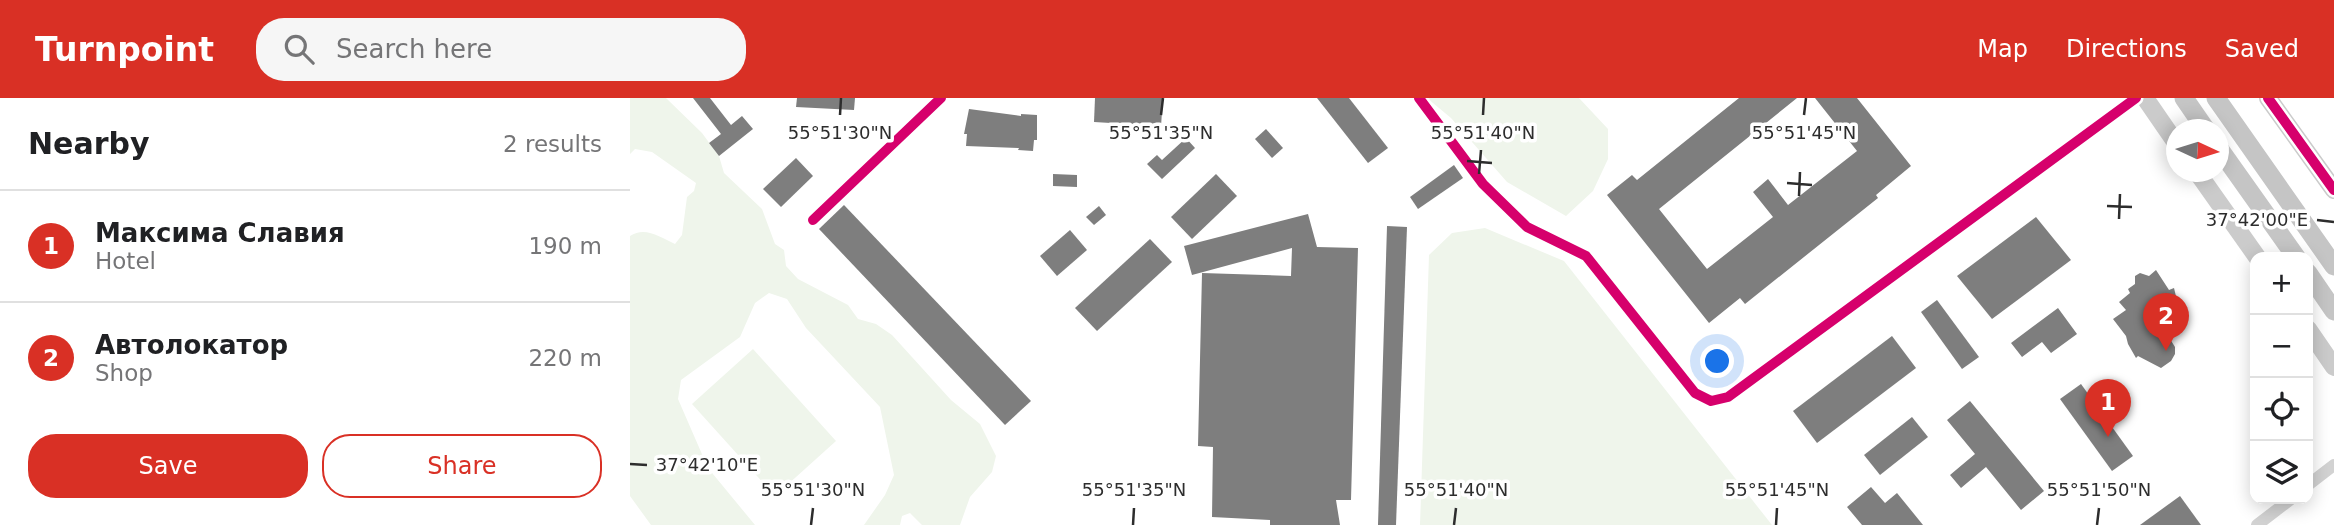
<!DOCTYPE html>
<html lang="en">
<head>
<meta charset="utf-8">
<style>
  :root { --surface:#fff; --page:#f6f6f6; --text:#202124; --muted:#757577; --line:#e0e0e0; --accent:#d93025 }
  body { margin:0; font-family:"DejaVu Sans",sans-serif; background:var(--page); color:var(--text) }
  .controls { position:absolute; right:21px; bottom:21px; display:grid; overflow:hidden; border-radius:14px; box-shadow:0 4px 18px #0003 }
  .controls button { width:63px; height:63px; display:grid; place-items:center; padding:0; border:0; border-bottom:2px solid var(--line); background:var(--surface); color:var(--text); font:35px sans-serif }
  .compass { position:absolute; left:1536px; top:21px; width:63px; height:63px; border-radius:50%; background:var(--surface); box-shadow:0 4px 18px #0003; rotate:94deg }
  .you { position:absolute; left:1088px; top:264px; width:24px; height:24px; margin:-18px; border:5px solid #fff; border-radius:50%; background:#1a73e8; box-shadow:0 0 0 10px #1a73e833 }
  .badge { display:grid; place-items:center; width:46px; height:46px; border-radius:50%; background:var(--accent); color:#fff; font-size:23px; font-weight:700 }
  .pin { position:absolute; translate:-50% -58px; filter:drop-shadow(0 2px 4px #0008) }
  .pin::after { content:''; position:absolute; top:37px; width:24px; height:21px; background:inherit; clip-path:polygon(0 0,100% 0,50% 100%) }
  .list { margin:0; padding:0; list-style:none }
  h2 { display:flex; justify-content:space-between; align-items:center; height:91px; margin:0; padding:0 28px; font-size:30px }
  h2 small { font-size:23px; font-weight:400; color:var(--muted) }
  .list li { display:grid; grid-template-columns:46px 1fr auto; gap:21px; align-items:center; box-sizing:border-box; height:112px; padding:0 28px; border-top:2px solid var(--line) }
  .list b { display:block; font-size:26px; white-space:nowrap }
  .list p { margin:0; font-size:23px; white-space:nowrap; color:var(--muted) }
  .list em { font-size:23px; font-style:normal; color:var(--muted) }
  .actions { display:flex; gap:14px; padding:21px 28px }
  .actions a { flex:1; padding:16px 0; border:2px solid var(--accent); border-radius:28px; text-align:center; font-size:24px; color:var(--accent) }
  .actions .main { background:var(--accent); color:#fff }
  .icon { flex:none; width:38px; height:38px; fill:none; stroke:currentColor; stroke-width:2; stroke-linecap:round; stroke-linejoin:round }
  .map { position:relative; flex:none; width:1704px; height:427px; overflow:hidden }
  header { display:flex; align-items:center; gap:42px; box-sizing:border-box; height:98px; padding:0 35px; background:var(--accent); color:#fff }
  header strong { font-size:33px }
  nav { display:flex; gap:38px; margin-inline-start:auto; font-size:24px }
  .search { width:490px; height:63px; background:var(--page); display:flex; align-items:center; gap:18px; box-sizing:border-box; padding:0 24px; border-radius:28px; color:var(--muted); font-size:26px }
  main { display:flex }
  aside { flex:1; background:var(--surface) }
  .map>svg:first-child { display:block }
  .green { fill:#eff5eb }
  .building { fill:#7e7e7e }
  .lines { fill:none; stroke-linecap:round; stroke-linejoin:round }
  .street { stroke:#d2d2d2; stroke-width:12 }
  .secondary { stroke:#cbcbcb; stroke-width:18 }
  .primary { stroke:#c5c5c5; stroke-width:19 }
  .cycleway-casing { stroke:#fff; stroke-width:15 }
  .cycleway { stroke:#d6006c; stroke-width:10 }
  .ticks { fill:none; stroke:#2d2d2d; stroke-width:2.5 }
  .ticks-label { font-size:18px; text-anchor:middle; fill:#2d2d2d; stroke:#fff; stroke-width:7; stroke-linejoin:round; paint-order:stroke }
</style>
</head>
<body>
<header>
<strong>Turnpoint</strong>
<div class="search"><svg class="icon" aria-label="search" viewBox="0 0 24 24"><circle cx="10" cy="10" r="6"/><path d="M15 15l6 6"/></svg>Search here</div>
<nav><a>Map</a><a>Directions</a><a>Saved</a></nav>
</header>
<main>
<aside>
<h2>Nearby<small>2 results</small></h2>
<ul class="list">
<li><span class="badge">1</span><div><b>Максима Славия</b><p>Hotel</p></div><em>190 m</em></li>
<li><span class="badge">2</span><div><b>Автолокатор</b><p>Shop</p></div><em>220 m</em></li>
</ul>
<div class="actions"><a class="main">Save</a><a>Share</a></div>
</aside>
<div class="map">
<svg width="1704" height="427" viewBox="0 0 1704 427">
  <rect width="100%" height="100%" fill="#fff"/>
  <!-- green -->
  <g class="green">
    <path d="M0 0H36L72 35 89 58 94 75 132 111 145 146 154 152 156 168 168 181 218 207 228 221 246 226 262 237 321 302 350 326 366 358 362 374 340 399 330 427H292L280 415 272 418 270 427H234L255 397 264 377 250 309 176 230 157 201 139 195 125 205 110 239 51 282 48 301 78 370 125 427H21L0 398V138C15 128 30 139 45 146L52 137 57 99 64 93 66 85 22 54 5 51 0 56Z"/>
    <path d="M797 0H949L978 31V61L963 93 936 118 877 84 821 20Z"/>
    <path d="M855 130 934 163 1142 427H790L799 157 822 135Z"/>
    <path d="M123 251 206 343 145 398 62 306Z"/>
  </g>
  <!-- building -->
  <g class="building">
    <path d="M63 0H80L101 27 112 18 123 31 89 58 79 45 91 36Z"/>
    <path d="M167 0H225L224 12 166 9Z"/>
    <path d="M465 0H533L531 28 464 24Z"/>
    <path d="M687 0H719L758 50 738 65Z"/>
    <path d="M1109 0H1167L1029 111 1077 171 1143 119 1123 94 1138 81 1158 107 1227 53 1185 0H1227L1281 68 1246 97 1248 100 1115 206 1110 200 1079 225 977 97 1002 77 1007 82Z"/>
    <path d="M339 11 391 18V16L407 17V42H404L403 53 388 52 389 50 336 48 337 36H334Z"/>
    <path d="M636 31 653 50 642 60 625 41Z"/>
    <path d="M556 40 565 50 532 81 517 66 527 57 532 62Z"/>
    <path d="M166 60 183 78 151 109 133 91Z"/>
    <path d="M824 67 833 80 788 111 780 99Z"/>
    <path d="M423 76 447 77V89L423 88Z"/>
    <path d="M586 76 607 98 562 141 541 119Z"/>
    <path d="M214 107 401 303 375 327 189 131Z"/>
    <path d="M469 108 476 117 464 127 456 119Z"/>
    <path d="M678 116 687 149 728 150 721 402H706L710 427H640V422L582 419 583 349 568 348 572 175 661 178 662 150 562 177 554 148Z"/>
    <path d="M1406 119 1441 162 1362 221 1327 178Z"/>
    <path d="M757 128 777 129 766 427H748Z"/>
    <path d="M440 132 457 152 427 178 410 158Z"/>
    <path d="M520 141 542 164 467 233 445 210Z"/>
    <path d="M1526 172 1539 192 1544 190 1552 223V232L1540 241 1545 249V256L1541 263 1531 270 1508 258 1506 260 1498 246 1496 238 1483 221 1496 212 1489 204 1500 195 1498 191 1505 186V178L1510 175 1519 178Z"/>
    <path d="M1307 202 1349 259 1332 271 1291 214Z"/>
    <path d="M1428 210 1447 236 1421 255 1412 244 1392 259 1381 245Z"/>
    <path d="M1262 238 1286 270 1187 345 1163 313Z"/>
    <path d="M1451 286 1503 358 1482 373 1430 301Z"/>
    <path d="M1340 303 1414 393 1391 412 1356 369 1331 390 1320 377 1345 356 1317 322Z"/>
    <path d="M1282 319 1298 339 1250 377 1234 357Z"/>
    <path d="M1241 389 1255 405 1267 395 1293 427H1232L1217 409Z"/>
    <path d="M1550 398 1571 427H1510Z"/>
  </g>
  <g class="lines">
    <!-- street -->
    <g class="street">
      <path d="M789 0 853 86 897 129 956 158 1065 295 1081 303 1098 299 1506 0"/>
      <path d="M183 122 311 0"/>
      <path d="M1678 387 1704 367"/>
      <path d="M1627 427 1661 401"/>
    </g>
    <!-- secondary -->
    <g class="secondary">
      <path d="M1515 0 1546 45"/>
      <path d="M1638 0 1704 92"/>
      <path d="M1567 74 1627 159"/>
      <path d="M1678 231 1704 269"/>
    </g>
    <!-- primary -->
    <g class="primary">
      <path d="M1554 0 1576 32"/>
      <path d="M1586 0 1704 168"/>
      <path d="M1588 49 1666 159"/>
      <path d="M1678 175 1704 213"/>
    </g>
    <!-- cycleway casing -->
    <g class="cycleway-casing">
      <g id="cycleway">
        <path d="M789 0 853 86 897 129 956 158 1065 295 1081 303 1098 299 1506 0"/>
        <path d="M1638 0 1704 92"/>
        <path d="M183 122 311 0"/>
      </g>
    </g>
    <!-- cycleway -->
    <use href="#cycleway" class="cycleway"/>
  </g>
  <!-- ticks -->
  <path class="ticks" d="M210 17 211 0M531 17 533 0M853 17 854 0M1174 17 1176 0M837 63 862 65M849 76 851 52M1157 85 1182 87M1169 98 1170 74M1477 108 1502 109M1489 121 1490 96M1687 122 1704 124M0 366 17 367M181 427 183 410M503 427 504 410M824 427 826 410M1146 427 1147 410M1467 427 1469 410"/>
  <g class="ticks-label">
    <text x="210" y="41">55°51'30"N</text>
    <text x="531" y="41">55°51'35"N</text>
    <text x="853" y="41">55°51'40"N</text>
    <text x="1174" y="41">55°51'45"N</text>
    <text x="1627" y="128">37°42'00"E</text>
    <text x="77" y="373">37°42'10"E</text>
    <text x="183" y="398">55°51'30"N</text>
    <text x="504" y="398">55°51'35"N</text>
    <text x="826" y="398">55°51'40"N</text>
    <text x="1147" y="398">55°51'45"N</text>
    <text x="1469" y="398">55°51'50"N</text>
  </g>
</svg>
<div class="controls">
<button>+</button>
<button>−</button>
<button><svg class="icon" aria-label="locate" viewBox="0 0 24 24"><circle cx="12" cy="12" r="6"/><path d="M12 2v4M12 18v4M2 12h4M18 12h4"/></svg></button>
<button><svg class="icon" aria-label="layers" viewBox="0 0 24 24"><path d="M12 4l9 5-9 5-9-5zM3 14l9 5 9-5"/></svg></button>
</div>
<svg class="compass" viewBox="-18 -18 36 36"><path d="M0-13l5 13h-10z" fill="#e53935"/><path d="M0 13l5-13h-10z" fill="#757577"/></svg>
<div class="you"></div>
<div class="pin badge" style="left:1478px;top:339px">1</div>
<div class="pin badge" style="left:1536px;top:253px">2</div>
</div>
</main>
</body>
</html>
